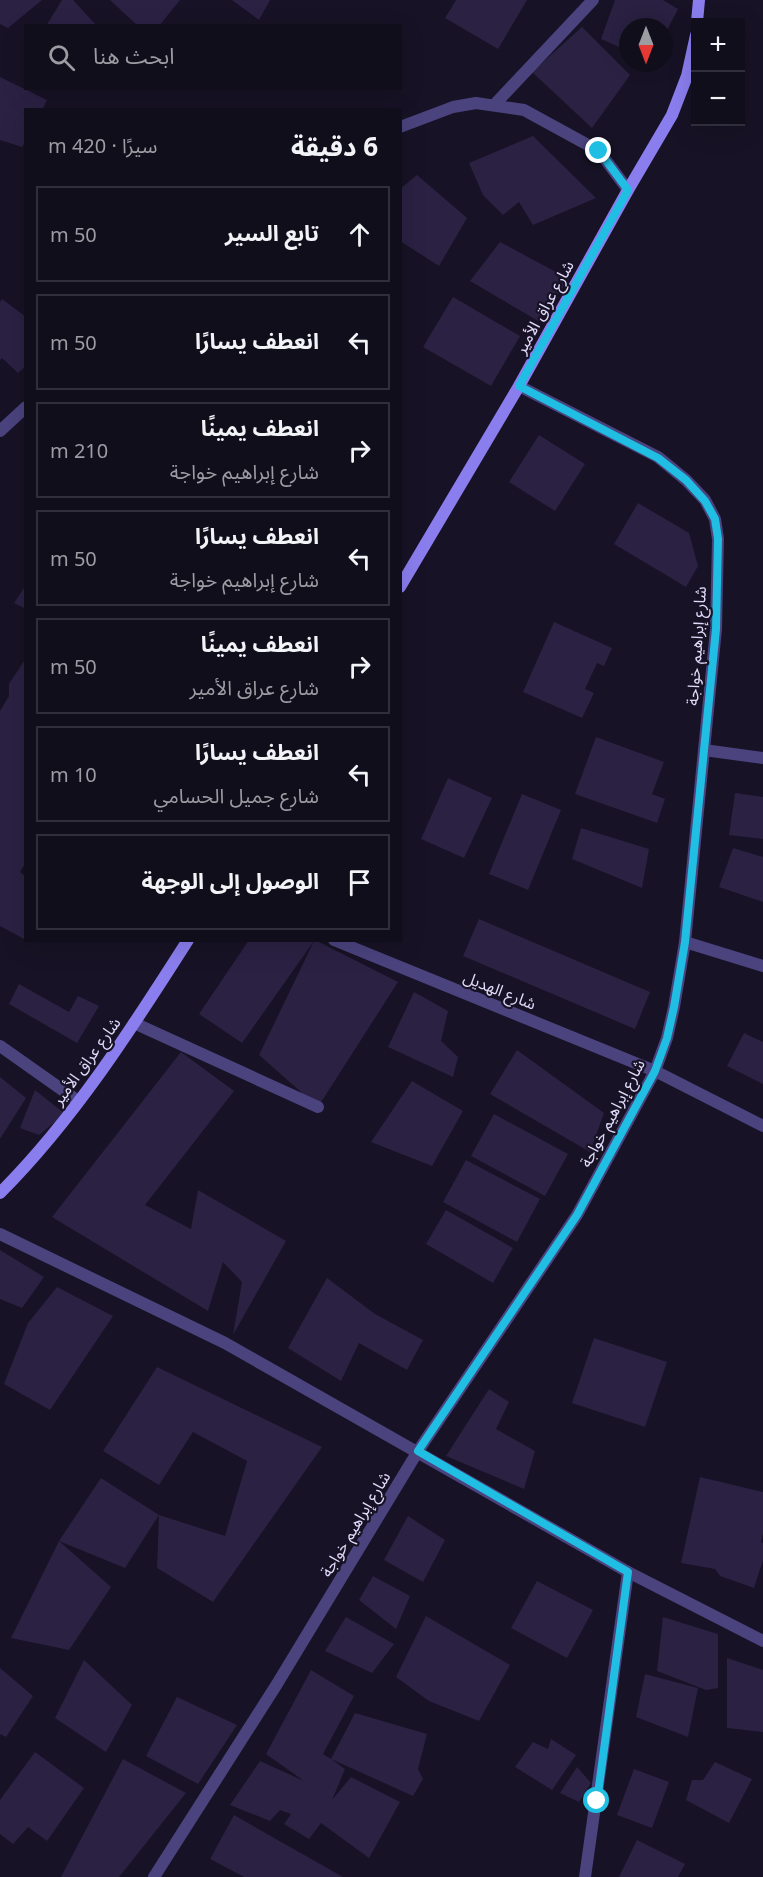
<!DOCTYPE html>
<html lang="ar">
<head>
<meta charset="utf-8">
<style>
  :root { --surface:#110e1c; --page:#1e1c29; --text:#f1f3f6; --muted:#9c9ca3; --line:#302e3b }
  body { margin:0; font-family:"Noto Sans","Noto Sans Arabic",sans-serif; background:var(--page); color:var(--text); direction:rtl }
  .controls { position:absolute; right:18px; top:18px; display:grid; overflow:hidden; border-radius:0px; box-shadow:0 6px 24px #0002 }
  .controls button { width:54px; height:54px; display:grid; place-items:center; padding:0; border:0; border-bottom:2px solid var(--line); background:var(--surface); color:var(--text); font:30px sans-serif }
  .compass { position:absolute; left:619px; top:18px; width:54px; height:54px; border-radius:50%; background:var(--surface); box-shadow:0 6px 24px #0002; rotate:180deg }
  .stop { position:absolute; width:18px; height:18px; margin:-14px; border:4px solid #1fbee2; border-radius:50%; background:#fff }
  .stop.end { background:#1fbee2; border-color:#fff; box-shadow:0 2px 6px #0008 }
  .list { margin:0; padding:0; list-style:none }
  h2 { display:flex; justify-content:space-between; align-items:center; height:78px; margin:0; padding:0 24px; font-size:26px }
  h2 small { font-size:20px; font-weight:400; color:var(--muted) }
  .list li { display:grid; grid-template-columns:39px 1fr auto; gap:18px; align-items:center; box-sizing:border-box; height:96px; margin:0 12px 12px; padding:0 12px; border:2px solid var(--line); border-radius:0px }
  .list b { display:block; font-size:22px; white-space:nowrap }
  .list p { margin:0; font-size:20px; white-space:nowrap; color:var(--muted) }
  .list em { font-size:20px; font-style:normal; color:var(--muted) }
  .icon { flex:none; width:33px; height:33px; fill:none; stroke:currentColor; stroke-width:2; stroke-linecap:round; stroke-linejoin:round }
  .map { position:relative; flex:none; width:763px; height:1877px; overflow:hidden; direction:ltr }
  .search { position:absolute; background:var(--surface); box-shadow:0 6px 24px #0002; left:24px; top:24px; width:378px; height:66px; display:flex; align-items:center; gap:15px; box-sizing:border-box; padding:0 21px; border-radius:0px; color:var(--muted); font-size:22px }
  .panel { position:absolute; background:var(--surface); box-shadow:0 6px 24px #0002; left:24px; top:108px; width:378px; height:834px; border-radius:0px; direction:rtl }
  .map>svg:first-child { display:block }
  .building { fill:#2b2143 }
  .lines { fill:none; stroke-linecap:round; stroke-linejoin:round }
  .service { stroke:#4a437e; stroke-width:12 }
  .minor { stroke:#4a437e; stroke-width:12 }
  .secondary { stroke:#8a7eee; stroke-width:12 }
  .route { stroke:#1fbee2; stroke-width:8 }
  .labels { text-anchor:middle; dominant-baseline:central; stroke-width:4.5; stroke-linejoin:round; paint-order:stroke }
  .street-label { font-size:16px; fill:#e1dbfa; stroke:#171225 }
</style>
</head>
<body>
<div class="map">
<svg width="763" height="1877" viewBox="0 0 763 1877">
  <rect width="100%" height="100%" fill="#171225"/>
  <!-- building -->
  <g class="building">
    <path d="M0 0H42L8 28 0 24Z"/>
    <path d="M62 0H73L97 26H46Z"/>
    <path d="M110 0H180L159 26H138Z"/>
    <path d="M232 0H270L259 20Z"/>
    <path d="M456 0H527L498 49 445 18Z"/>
    <path d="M615 0H663L678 9 664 36V27H628V51L601 39Z"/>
    <path d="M582 27 630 75 592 128 532 72Z"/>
    <path d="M0 77 47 100 42 110H26V141L22 147 0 140Z"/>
    <path d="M533 136 596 198 533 225 519 202 503 215 483 195 469 163Z"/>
    <path d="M417 175 467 218 439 266 400 241V189Z"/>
    <path d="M500 242 569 279 538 321 470 281Z"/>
    <path d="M453 297 520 336 491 386 423 347Z"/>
    <path d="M2 299 26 317V366L18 373 2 358 0 360V302Z"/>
    <path d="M539 435 585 464 555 511 509 482Z"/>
    <path d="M638 503 689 533 698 566 686 587 614 544Z"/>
    <path d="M26 585V609L14 603Z"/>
    <path d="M554 622 612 648 604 666 597 663 585 689 594 693 582 718 523 692Z"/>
    <path d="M26 658V862L20 872 26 877V940L0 926V711L9 696V684Z"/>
    <path d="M596 737 664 762 652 794 665 799 657 823 575 794Z"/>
    <path d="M448 778 492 798 464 858 421 839Z"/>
    <path d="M735 793 763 797V839L729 835Z"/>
    <path d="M522 794 561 810 528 890 489 874Z"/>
    <path d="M581 828 649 849 642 888 572 859Z"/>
    <path d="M733 848 763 857V902L719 887Z"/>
    <path d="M479 919 650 992 635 1029 463 956Z"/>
    <path d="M249 940H315L398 982 318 1107 259 1055 314 941 242 1043 199 1014Z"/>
    <path d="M19 984 69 1012 78 996 99 1006 77 1043 9 1004Z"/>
    <path d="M414 992 448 1011 441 1041 458 1057 453 1077 388 1047Z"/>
    <path d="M744 1033 763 1042V1084L727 1066Z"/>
    <path d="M517 1050 604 1113 590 1152 490 1094Z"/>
    <path d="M181 1052 234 1091 145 1205 191 1229 198 1190 286 1241 233 1335 242 1282 223 1262 208 1311 52 1217Z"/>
    <path d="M0 1077 26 1098 0 1139Z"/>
    <path d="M412 1081 463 1111 432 1166 371 1142Z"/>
    <path d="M35 1090 65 1114 39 1135 20 1128Z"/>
    <path d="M494 1114 568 1154 545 1196 471 1156Z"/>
    <path d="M466 1160 540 1199 517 1242 443 1202Z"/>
    <path d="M446 1210 513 1248 493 1283 426 1244Z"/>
    <path d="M0 1250 44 1277 22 1308 0 1299Z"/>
    <path d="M327 1278 375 1314 423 1340 407 1370 359 1343 341 1381 288 1348Z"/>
    <path d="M57 1287 113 1316 50 1410 4 1384 28 1323Z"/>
    <path d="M594 1338 667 1362 645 1427 572 1403Z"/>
    <path d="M157 1367 322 1447 213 1602 157 1568 159 1515 225 1536 247 1461 193 1432 159 1485 103 1451Z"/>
    <path d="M489 1389 509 1402 496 1429 535 1451 524 1489 446 1456Z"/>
    <path d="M700 1477 763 1492V1533L761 1542 763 1543V1560L754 1588 720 1576 715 1569 681 1563Z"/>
    <path d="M101 1478 159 1515 125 1568 59 1541 111 1587 69 1650 11 1638 59 1541Z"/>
    <path d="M408 1516 445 1540 423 1582 384 1560Z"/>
    <path d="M373 1576 410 1596 396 1629 359 1600Z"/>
    <path d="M537 1581 593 1610 567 1658 511 1628Z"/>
    <path d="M426 1616 510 1665 479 1721 429 1701 396 1677Z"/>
    <path d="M346 1617 394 1644 372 1673 325 1651Z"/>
    <path d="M663 1617 718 1634V1688L706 1690 657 1671Z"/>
    <path d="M727 1658 763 1670V1732L727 1728Z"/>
    <path d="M84 1660 132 1705 106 1752 55 1718Z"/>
    <path d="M0 1668 33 1696 6 1737 0 1734Z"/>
    <path d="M311 1670 354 1696 323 1754 331 1759 355 1713 427 1734 418 1769 423 1779 413 1796 331 1759 345 1769 332 1800 351 1777 400 1802 369 1858 321 1823 309 1839 284 1824 291 1814 280 1810 270 1821 230 1805 260 1761 304 1781 266 1754Z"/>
    <path d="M645 1674 698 1688 688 1737 636 1717Z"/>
    <path d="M177 1697 237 1725 198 1784 146 1756Z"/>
    <path d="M551 1739 576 1755 552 1790 515 1767 533 1742 548 1749Z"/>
    <path d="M35 1752 84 1788 47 1841 28 1827 13 1844 0 1834V1800Z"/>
    <path d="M123 1759 186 1793 119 1877H61Z"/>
    <path d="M715 1762 752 1779 729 1823 686 1800 692 1780H703Z"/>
    <path d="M577 1767 591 1783 579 1802 560 1793Z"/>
    <path d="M634 1769 669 1782 652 1828 617 1815Z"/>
    <path d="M234 1815 343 1877H244L210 1859Z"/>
    <path d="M637 1840 685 1864 678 1877H619Z"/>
  </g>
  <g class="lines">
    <!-- service -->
    <g class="service">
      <path d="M134 1023 318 1107"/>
      <path d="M628 1572 763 1641"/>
    </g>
    <!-- minor -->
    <g class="minor">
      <path d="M495 104 593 0"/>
      <path d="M400 127 453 107 476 103 524 110 599 151 628 190"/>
      <path d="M0 431 26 407"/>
      <path d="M704 750 763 758"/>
      <path d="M334 940 655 1071 763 1126"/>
      <path d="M685 942 763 966"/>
      <path d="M0 1046 78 1101"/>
      <path d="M0 1234 225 1343 628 1572 585 1877"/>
      <path d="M154 1877 277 1684 418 1451 577 1215 655 1071 667 1038 674 1007 685 942 716 629 718 539 715 519 705 500 686 480 658 457 519 386"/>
    </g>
    <!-- secondary -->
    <g class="secondary">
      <path d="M697 22 699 0"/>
      <path d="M400 587 519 386 628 190 672 115 687 76 696 35"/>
      <path d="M0 1193C74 1119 132 1028 188 940"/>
    </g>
  </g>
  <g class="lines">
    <!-- route -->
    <path class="route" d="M597 1801 628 1572 418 1451 577 1215 655 1071 667 1038 674 1007 685 942 716 629 718 539 715 519 705 501 686 480 658 458 519 386 628 190 599 151"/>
  </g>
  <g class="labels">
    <!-- street labels -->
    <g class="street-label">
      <text transform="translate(544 307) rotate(-61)">شارع عراق الأمير</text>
      <text transform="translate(696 646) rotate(-86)">شارع إبراهيم خواجة</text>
      <text transform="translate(500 990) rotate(22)">شارع الهديل</text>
      <text transform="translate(86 1061) rotate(-54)">شارع عراق الأمير</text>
      <text transform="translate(612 1113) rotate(-62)">شارع إبراهيم خواجة</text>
      <text transform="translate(355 1524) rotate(-59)">شارع إبراهيم خواجة</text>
    </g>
  </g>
</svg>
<div class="controls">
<button>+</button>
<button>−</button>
</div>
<svg class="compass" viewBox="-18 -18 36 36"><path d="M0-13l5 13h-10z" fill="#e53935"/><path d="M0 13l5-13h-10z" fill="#9c9ca3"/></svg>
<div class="stop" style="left:597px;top:1801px"></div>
<div class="stop end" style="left:599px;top:151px"></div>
<div class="search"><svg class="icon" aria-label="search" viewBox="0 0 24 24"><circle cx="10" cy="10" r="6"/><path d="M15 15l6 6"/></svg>ابحث هنا</div>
<section class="panel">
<h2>6 دقيقة<small>سيرًا · 420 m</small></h2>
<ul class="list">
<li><svg class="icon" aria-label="ahead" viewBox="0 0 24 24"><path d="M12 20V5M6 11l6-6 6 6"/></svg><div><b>تابع السير</b></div><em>50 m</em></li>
<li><svg class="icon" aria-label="left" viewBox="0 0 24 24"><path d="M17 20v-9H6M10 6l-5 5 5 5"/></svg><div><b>انعطف يسارًا</b></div><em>50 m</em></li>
<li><svg class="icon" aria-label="right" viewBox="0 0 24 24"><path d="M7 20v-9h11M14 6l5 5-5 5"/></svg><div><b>انعطف يمينًا</b><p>شارع إبراهيم خواجة</p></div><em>210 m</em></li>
<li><svg class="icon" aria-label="left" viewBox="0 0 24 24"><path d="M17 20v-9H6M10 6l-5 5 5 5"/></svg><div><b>انعطف يسارًا</b><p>شارع إبراهيم خواجة</p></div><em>50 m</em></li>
<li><svg class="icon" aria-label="right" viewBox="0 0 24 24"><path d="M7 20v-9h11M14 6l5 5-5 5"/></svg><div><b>انعطف يمينًا</b><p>شارع عراق الأمير</p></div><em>50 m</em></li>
<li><svg class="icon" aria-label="left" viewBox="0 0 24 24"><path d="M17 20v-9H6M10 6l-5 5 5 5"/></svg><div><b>انعطف يسارًا</b><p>شارع جميل الحسامي</p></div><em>10 m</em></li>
<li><svg class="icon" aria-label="arrive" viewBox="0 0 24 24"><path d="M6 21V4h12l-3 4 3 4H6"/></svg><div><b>الوصول إلى الوجهة</b></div></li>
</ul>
</section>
</div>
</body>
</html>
